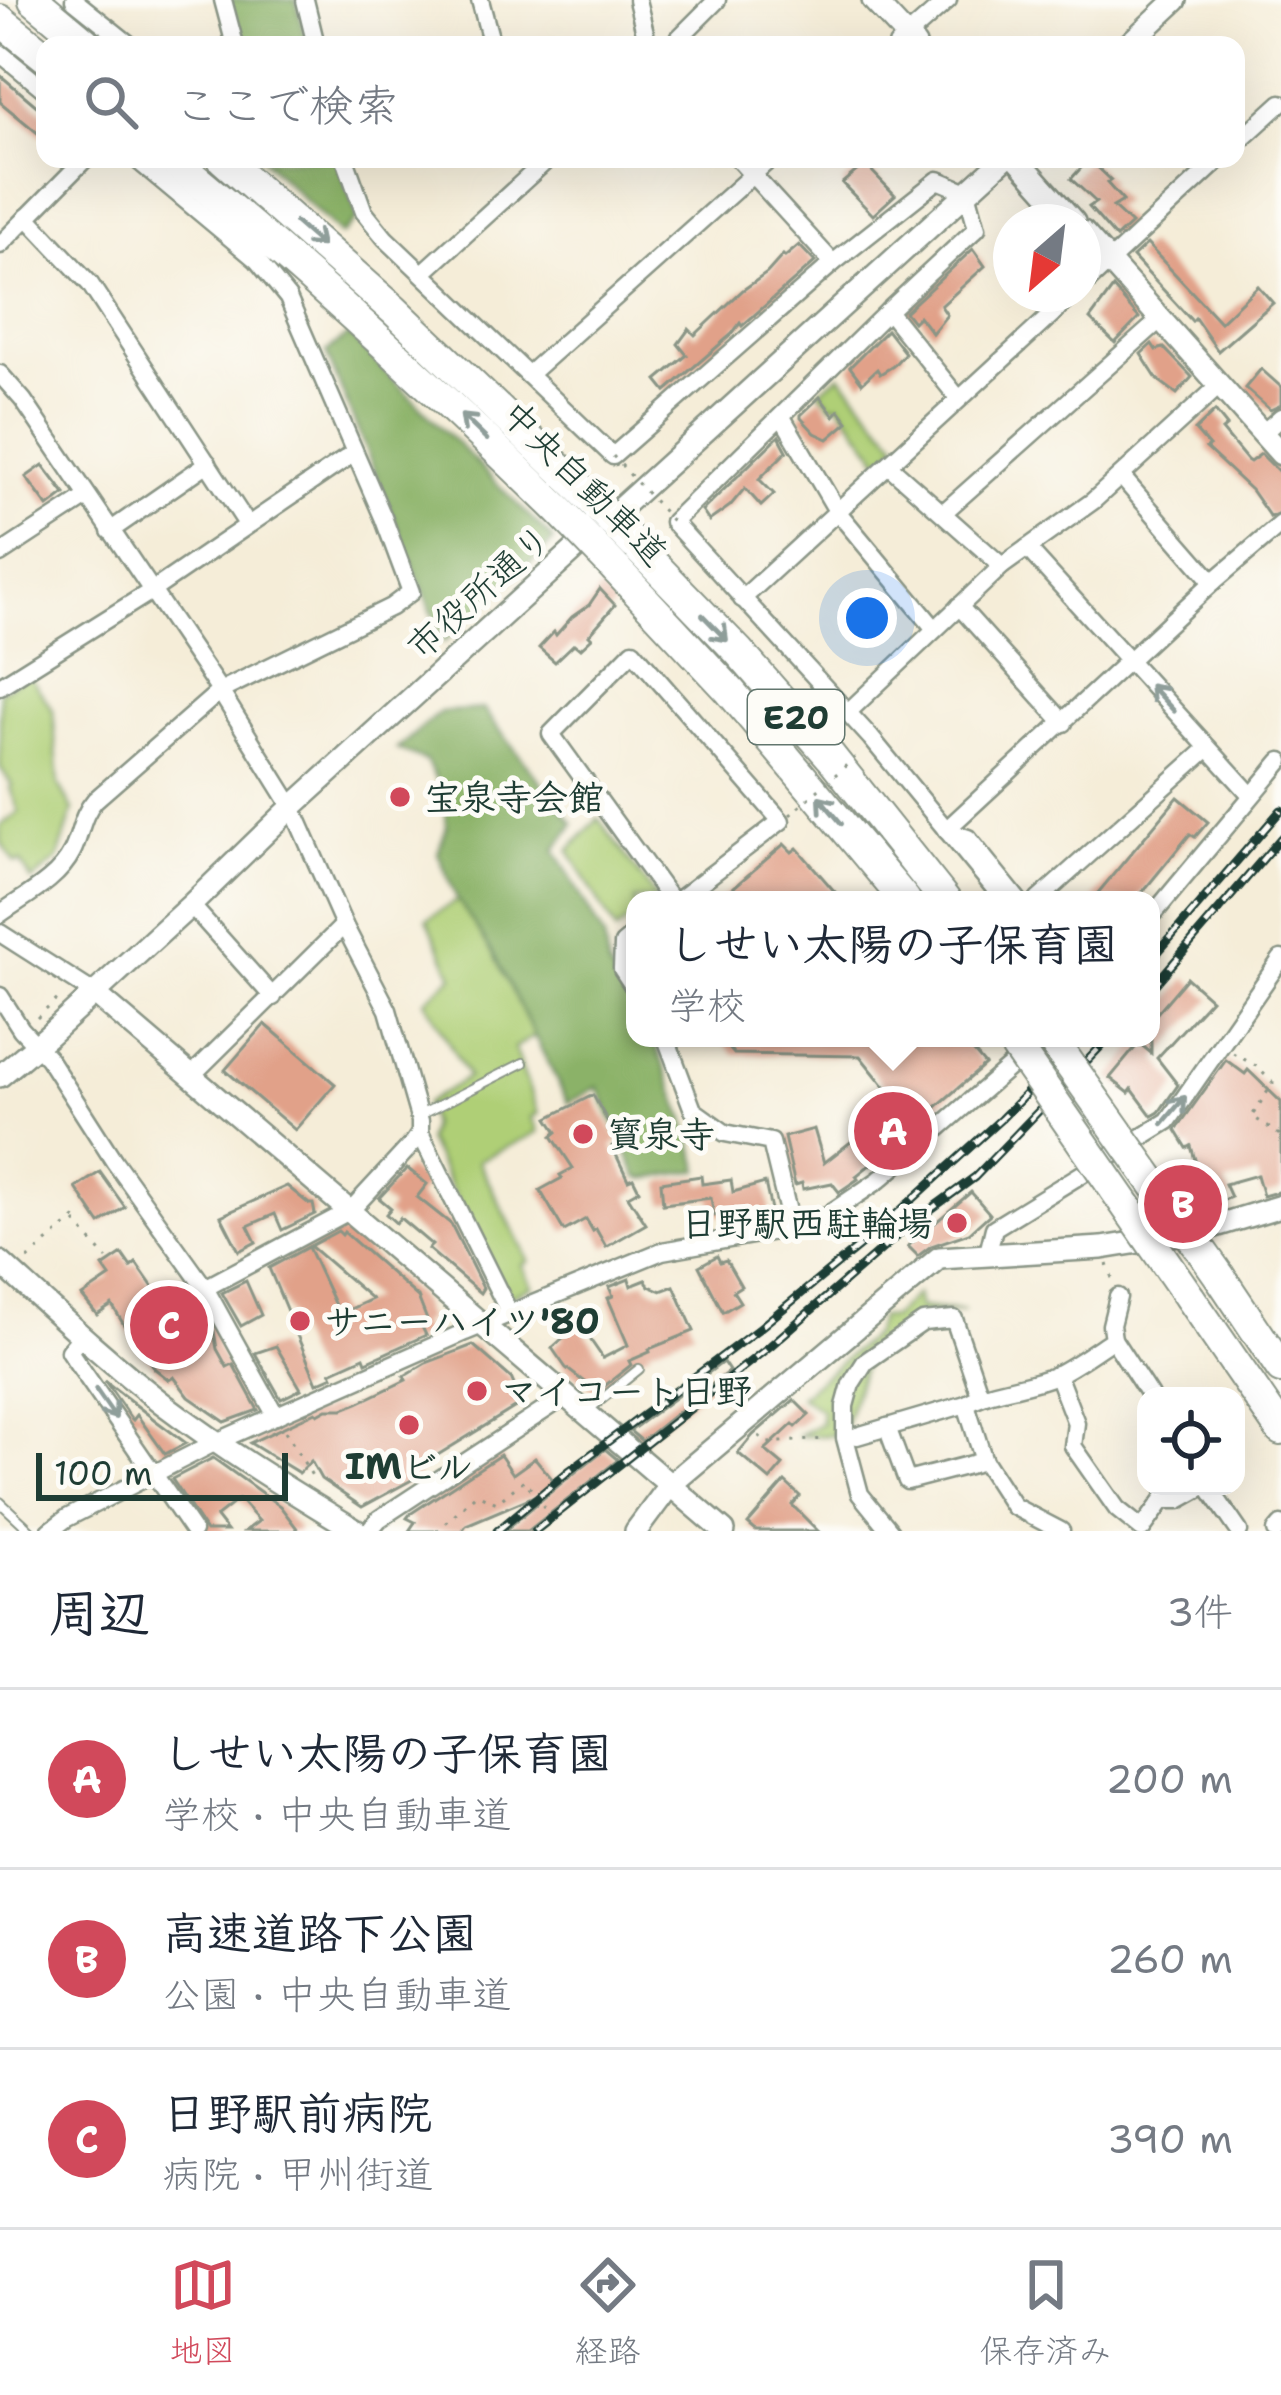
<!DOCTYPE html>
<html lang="ja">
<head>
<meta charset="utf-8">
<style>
  :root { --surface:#fff; --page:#f6f6f7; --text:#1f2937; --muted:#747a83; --line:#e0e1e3; --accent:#d1495b }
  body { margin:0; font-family:"Shantell Sans","Klee One",sans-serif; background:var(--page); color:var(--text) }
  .controls { position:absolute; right:36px; bottom:36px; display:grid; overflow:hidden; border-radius:24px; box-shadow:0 12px 48px #0002 }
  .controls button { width:108px; height:108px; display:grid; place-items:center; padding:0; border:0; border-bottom:3px solid var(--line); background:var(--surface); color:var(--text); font:60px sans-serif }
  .compass { position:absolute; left:993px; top:204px; width:108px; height:108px; border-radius:50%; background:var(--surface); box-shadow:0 12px 48px #0002; rotate:208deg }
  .scale { position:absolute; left:36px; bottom:30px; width:252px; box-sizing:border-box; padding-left:12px; border:6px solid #1f3d34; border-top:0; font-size:33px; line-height:42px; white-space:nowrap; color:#1f3d34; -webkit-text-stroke:9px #fdfcf7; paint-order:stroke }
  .you { position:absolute; left:867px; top:618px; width:42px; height:42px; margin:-30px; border:9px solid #fff; border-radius:50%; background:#1a73e8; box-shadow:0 0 0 18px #1a73e833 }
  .badge { display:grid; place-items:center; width:78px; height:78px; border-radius:50%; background:var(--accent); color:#fff; font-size:39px; font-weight:700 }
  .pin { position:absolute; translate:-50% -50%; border:6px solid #fff; box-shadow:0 3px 12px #0006 }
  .popup { position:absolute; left:626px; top:891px; width:534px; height:156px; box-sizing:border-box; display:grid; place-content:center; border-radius:24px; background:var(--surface); filter:drop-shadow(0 3px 9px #0005); font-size:39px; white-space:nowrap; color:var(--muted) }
  .popup b { font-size:45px; color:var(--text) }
  .popup::after { content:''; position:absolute; left:50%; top:100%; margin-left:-24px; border:24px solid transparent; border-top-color:var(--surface) }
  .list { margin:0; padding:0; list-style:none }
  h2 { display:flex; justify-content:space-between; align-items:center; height:156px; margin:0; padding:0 48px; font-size:51px }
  h2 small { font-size:39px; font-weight:400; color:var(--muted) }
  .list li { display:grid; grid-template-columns:78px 1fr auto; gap:36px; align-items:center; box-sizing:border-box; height:180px; padding:0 48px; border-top:3px solid var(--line) }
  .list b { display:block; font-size:45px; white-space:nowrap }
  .list p { margin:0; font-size:39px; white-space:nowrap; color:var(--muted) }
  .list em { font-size:39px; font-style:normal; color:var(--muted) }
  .icon { flex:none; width:66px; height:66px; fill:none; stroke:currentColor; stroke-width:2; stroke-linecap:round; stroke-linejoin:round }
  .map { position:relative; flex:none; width:1281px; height:1531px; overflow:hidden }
  .search { position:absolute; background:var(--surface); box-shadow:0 12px 48px #0002; left:36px; right:36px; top:36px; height:132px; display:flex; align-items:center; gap:30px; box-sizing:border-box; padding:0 42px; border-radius:24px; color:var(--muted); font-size:45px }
  .sheet { height:696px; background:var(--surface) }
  nav { display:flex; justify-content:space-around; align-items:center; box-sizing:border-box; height:168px; border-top:3px solid var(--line); background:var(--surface); font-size:33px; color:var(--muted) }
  nav a { display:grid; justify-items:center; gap:6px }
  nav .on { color:var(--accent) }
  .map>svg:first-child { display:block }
  .green { fill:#afcf76; stroke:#678655; stroke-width:3 }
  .forest { fill:#8bb267; stroke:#55784e; stroke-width:3 }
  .building { fill:#e1a189 }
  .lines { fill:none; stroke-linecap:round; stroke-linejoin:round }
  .lane-casing { stroke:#8a9586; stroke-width:12 }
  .street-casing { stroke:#8a9586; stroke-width:21 }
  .secondary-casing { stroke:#8a9586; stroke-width:26 }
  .highway-casing { stroke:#8a9586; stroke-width:34 }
  .path { stroke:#8a9586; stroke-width:3; stroke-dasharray:3 9; stroke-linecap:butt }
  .lane { stroke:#fff; stroke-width:8 }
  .street { stroke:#fff; stroke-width:16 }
  .secondary { stroke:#fff; stroke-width:21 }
  .highway { stroke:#fff; stroke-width:30 }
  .rail-casing { stroke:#1f3d34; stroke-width:9 }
  .rail { stroke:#fdfcf7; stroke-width:4.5; stroke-dasharray:14; stroke-linecap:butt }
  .highway-bridge-casing { stroke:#8a9586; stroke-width:34; stroke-linecap:butt }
  .path-bridge { stroke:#8a9586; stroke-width:3; stroke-dasharray:3 9; stroke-linecap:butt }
  .highway-bridge { stroke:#fff; stroke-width:30 }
  .oneway { stroke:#8f9e9a }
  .poi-dot { fill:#d1495b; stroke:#fdfcf7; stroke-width:4.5 }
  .labels { text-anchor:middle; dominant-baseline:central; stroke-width:10; stroke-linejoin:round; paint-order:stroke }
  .shield { fill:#fdfcf7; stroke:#62766e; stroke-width:3 }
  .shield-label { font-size:33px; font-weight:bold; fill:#1f3d34 }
  .street-label { font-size:36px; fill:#1f3d34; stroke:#fdfcf7 }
  .poi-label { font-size:36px; font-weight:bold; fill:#1f3d34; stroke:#fdfcf7; text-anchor:start }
</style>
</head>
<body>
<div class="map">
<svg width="1281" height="1531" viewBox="0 0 1281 1531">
  <rect width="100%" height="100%" fill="#fdfcf7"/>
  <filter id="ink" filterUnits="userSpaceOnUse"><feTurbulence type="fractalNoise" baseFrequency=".00833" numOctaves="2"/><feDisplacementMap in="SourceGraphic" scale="24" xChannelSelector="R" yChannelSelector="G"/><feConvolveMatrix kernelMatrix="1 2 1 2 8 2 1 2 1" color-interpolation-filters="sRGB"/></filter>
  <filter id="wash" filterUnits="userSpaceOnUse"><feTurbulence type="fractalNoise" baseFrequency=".004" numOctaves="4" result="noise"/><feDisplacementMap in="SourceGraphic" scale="48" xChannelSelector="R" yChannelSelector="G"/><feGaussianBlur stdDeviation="2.7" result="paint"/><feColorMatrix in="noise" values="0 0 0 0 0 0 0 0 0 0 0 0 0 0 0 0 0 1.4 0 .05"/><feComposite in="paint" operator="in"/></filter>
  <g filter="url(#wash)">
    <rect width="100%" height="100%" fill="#f5edd8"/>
    <!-- green -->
    <g class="green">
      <path d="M840 375 898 444 881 461 839 403 832 405 819 391Z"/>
      <path d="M28 674 53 710 59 785 73 810 58 859 32 881 21 862 15 863 0 841V826L19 812 10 788 12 785 0 767V692Z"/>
      <path d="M598 818 657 899 635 900V916L616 931 569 851Z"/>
      <path d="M458 900 493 953 535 1036 514 1048 538 1114 531 1117 538 1132 478 1161 529 1261 522 1265 532 1286 510 1296 503 1293 427 1140 431 1124 425 1104 468 1077 425 1000 453 976 427 919Z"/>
      <path d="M916 1294 919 1308 965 1311 922 1314 866 1358 842 1435 797 1436 821 1423V1410L800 1396 873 1335 880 1317 892 1318Z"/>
    </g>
    <!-- forest -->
    <g class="forest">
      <path d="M228 0H296L308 45H239Z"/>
      <path d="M262 159H338L358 218 341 235Z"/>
      <path d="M349 335 554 541 444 642 326 352Z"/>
      <path d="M483 709 574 824 555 850 604 938 608 967 635 1010V1038L653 1039 684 1117 700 1170 645 1179 638 1177 598 1087 568 1103 493 953 456 897 438 853 447 827 442 791 426 761 397 749 440 712Z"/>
    </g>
    <g id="blocks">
      <!-- building -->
      <g class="building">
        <path d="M0 75 45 113V139L0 102Z"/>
        <path d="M1089 159 1111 180 1107 183 1123 201 1113 207 1131 224 1116 238 1089 207 1096 202 1071 179Z"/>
        <path d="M865 164 895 195 873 215 842 183Z"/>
        <path d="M1147 244 1220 322 1258 286 1273 303 1218 351 1195 318 1192 321 1133 257Z"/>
        <path d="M799 245 815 262 742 326 740 323 732 334 666 391 657 380 687 355 678 344 689 329 695 335 743 290 767 273 783 255 785 257Z"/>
        <path d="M973 249 985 266 941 306 947 315 932 333 919 316 913 322 905 312Z"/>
        <path d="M1113 288 1139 318 1115 343 1090 319Z"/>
        <path d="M887 330 905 353 893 366 880 374 877 369 862 383 850 367Z"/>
        <path d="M1152 344 1156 350 1164 348 1192 377 1177 394 1157 379 1141 354Z"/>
        <path d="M1261 369 1281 387V405L1270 410 1245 388Z"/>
        <path d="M820 397 834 416 839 410 848 422 828 439 815 433 801 418V415Z"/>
        <path d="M1215 411 1227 426 1222 430 1247 460 1250 462 1261 454 1281 474V512L1270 517 1251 490 1206 448 1209 446 1195 430Z"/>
        <path d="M779 436 787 451 759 479 774 494 761 506 745 488 730 506 709 521 702 511Z"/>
        <path d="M43 465 65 494 48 507 26 477Z"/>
        <path d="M600 589 615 605 589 635 592 638 580 649 574 644 555 662 539 648 554 632 556 635 572 617 589 605Z"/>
        <path d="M1178 797 1208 822 1195 837 1190 834 1136 900H1092Z"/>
        <path d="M784 844 792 852 797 848 842 900H719Z"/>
        <path d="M1187 978 1211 999 1157 1058 1178 1085 1159 1112 1152 1116 1132 1089 1129 1093 1110 1078 1139 1043 1151 1053V1020Z"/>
        <path d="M265 1024 335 1084 295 1130 225 1070Z"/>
        <path d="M720 1038H962L985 1065 908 1131 911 1135 895 1149 893 1146 856 1176 858 1179 839 1192 832 1183 803 1189 802 1183 795 1185 784 1137 814 1129 824 1163 871 1126 868 1122 893 1097 860 1056 734 1054Z"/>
        <path d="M1226 1060 1245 1074 1248 1070 1281 1102V1191L1263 1196 1257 1175 1225 1184 1231 1197 1217 1203 1219 1209 1204 1213 1196 1186 1202 1184 1191 1146 1187 1148 1176 1130Z"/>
        <path d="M593 1095 619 1142 612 1146 628 1180 633 1178 639 1190 628 1196 646 1224 606 1247 596 1229 593 1231 586 1219 564 1231 540 1190 562 1178 560 1175 573 1168 552 1136 557 1132 548 1118Z"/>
        <path d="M407 1168 427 1184 417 1197 451 1224 483 1288 480 1293 428 1249 432 1245 400 1218 396 1223 386 1214 391 1208 379 1198Z"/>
        <path d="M100 1172 125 1207 100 1224 76 1188Z"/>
        <path d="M701 1176 702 1184 731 1180 733 1192 765 1183 771 1210 744 1217 743 1210 714 1216 711 1198 663 1204 661 1182Z"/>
        <path d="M287 1186 309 1204H313L315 1214 282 1230 275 1214 248 1226 256 1242 239 1251 221 1216Z"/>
        <path d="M971 1192 990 1214 969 1233 931 1246 918 1256 908 1246Z"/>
        <path d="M338 1231 342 1235 344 1232 418 1297 427 1320 420 1323 426 1335 366 1362 364 1357 331 1372 333 1376 317 1383 269 1268 308 1247 339 1314 372 1299 310 1246Z"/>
        <path d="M122 1254 131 1267 136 1263 162 1300 187 1286 214 1331 217 1349 227 1367 233 1364 258 1410 225 1422 189 1397 174 1377 169 1380 155 1369 133 1333 130 1335 112 1305 97 1315 82 1296 110 1277 103 1267Z"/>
        <path d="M717 1256 720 1262 726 1260 741 1286 733 1291 740 1302 723 1312 699 1266Z"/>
        <path d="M629 1279 631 1286 646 1280 649 1286 661 1291 674 1286 694 1331 649 1349 650 1352 629 1361 631 1365 597 1392 566 1368 552 1348 563 1338 561 1334 578 1322 603 1358 628 1345 608 1298 613 1296 609 1287Z"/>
        <path d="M246 1281 261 1315 241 1326 222 1293Z"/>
        <path d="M473 1345 511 1378 522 1403 415 1469 419 1476 362 1507 321 1479 311 1461 299 1473 250 1443 316 1412 318 1414 327 1409H343L358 1403 406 1380 404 1376 426 1363Z"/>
        <path d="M276 1346 301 1389 281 1399 255 1353Z"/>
        <path d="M723 1362 729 1371 642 1441 630 1431Z"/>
        <path d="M105 1381 155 1420 186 1443 165 1454 137 1415 133 1420 130 1417Z"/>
        <path d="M794 1400 809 1415 796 1427 793 1424 765 1450 783 1465 770 1480 738 1453 753 1435Z"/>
        <path d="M605 1449 618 1460 528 1531H504L558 1486 466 1525 462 1531H409L415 1522 407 1518 410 1514 500 1455 513 1474 535 1458 558 1486Z"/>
        <path d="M213 1458 280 1506 299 1531H245L259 1521 239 1499 216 1517 227 1531H206L172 1479Z"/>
        <path d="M785 1482 800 1496 792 1505 818 1531H756L748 1524Z"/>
      </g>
    </g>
  </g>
  <g filter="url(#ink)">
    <use href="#blocks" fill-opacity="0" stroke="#8a9586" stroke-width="3"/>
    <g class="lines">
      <!-- lane casing -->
      <g class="lane-casing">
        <g id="lane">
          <path d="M420 1115 523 1063"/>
          <path d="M587 1411 639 1369"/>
          <path d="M0 1502 31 1531"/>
        </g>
      </g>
      <!-- street casing -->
      <g class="street-casing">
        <g id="street">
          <path d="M74 0 130 45"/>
          <path d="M223 0 235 45"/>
          <path d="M305 0 316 45"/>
          <path d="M480 0 492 45"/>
          <path d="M637 0 648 45"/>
          <path d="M672 45 717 0"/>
          <path d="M897 45 948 0"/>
          <path d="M0 53 45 90"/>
          <path d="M1236 144 1281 103"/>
          <path d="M345 159 364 212 385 238 613 456 833 263 938 180 967 192 977 228 888 311 673 522 871 738 1004 900"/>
          <path d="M738 159 833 263"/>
          <path d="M27 217 90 284 247 524"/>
          <path d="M0 245 85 159"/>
          <path d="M423 273 548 159"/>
          <path d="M1083 286 1220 159"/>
          <path d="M888 311 959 399"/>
          <path d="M0 374 23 400 220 691 292 807 344 925 388 1010 420 1121V1133L414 1142 351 1210 205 1288"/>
          <path d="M528 375 770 159"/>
          <path d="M782 417 837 511 935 629"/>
          <path d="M1263 433 1281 417"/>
          <path d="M888 465 1002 566"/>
          <path d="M1121 476 1213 582"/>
          <path d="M944 512 1161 319"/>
          <path d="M110 531 208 463"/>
          <path d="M1027 548 1251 795"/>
          <path d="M0 554 87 497"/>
          <path d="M742 599 1074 294"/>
          <path d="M959 606 1064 723"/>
          <path d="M0 686 153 590 354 453"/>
          <path d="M848 712 1002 566 1093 501 1220 385"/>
          <path d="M946 830 1213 582 1281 524"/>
          <path d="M947 831 968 838 1018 900"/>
          <path d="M671 900 551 734 633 651 781 821 678 900"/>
          <path d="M1038 900 1208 748"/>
          <path d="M191 905 273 997"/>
          <path d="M0 914C25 896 58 880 72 852 81 834 81 816 95 800L220 691 391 607 411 592 383 517 288 298 257 260 136 159"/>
          <path d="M1151 917 1281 761"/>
          <path d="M0 933 94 993"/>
          <path d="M635 934 623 944 622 969 635 989"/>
          <path d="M0 996 21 1029 48 1058 114 1161 205 1288 276 1416"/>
          <path d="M666 1038 693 1110 725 1133 771 1142 792 1228"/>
          <path d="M192 1075 344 925"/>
          <path d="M420 1133 510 1314"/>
          <path d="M988 1253 994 1228 1168 1121 1281 959"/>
          <path d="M82 1336 69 1351 193 1531"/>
          <path d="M1113 1339 1150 1396"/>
          <path d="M1057 1374 1076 1423 1073 1446 1117 1509 1142 1529 1163 1500H1179L1204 1486"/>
          <path d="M966 1404 984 1461 1013 1506 1061 1531"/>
          <path d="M887 1427 907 1481 984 1461"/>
          <path d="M857 1436 966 1404C992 1388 1027 1388 1056 1375 1076 1365 1095 1351 1113 1339L1111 1325 1118 1297"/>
          <path d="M1208 1486 1239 1531"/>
          <path d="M50 1531 67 1518 216 1442 465 1332 662 1251 792 1228 823 1218 879 1180 1028 1051"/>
          <path d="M369 1531 379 1519 566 1396"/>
          <path d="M890 1531 860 1494 845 1438V1406L851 1384 865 1362 923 1322 954 1319 980 1395"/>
          <path d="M1276 1531 1281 1525"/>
        </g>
      </g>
      <!-- secondary casing -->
      <g class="secondary-casing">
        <g id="secondary">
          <path d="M873 0 915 45"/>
          <path d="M1128 45 1176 0"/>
          <path d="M1018 159 1074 222"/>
          <path d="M1083 232 1281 454"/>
          <path d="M94 993 724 1531"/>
          <path d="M0 1076 49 1035 191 905 292 807 1004 159"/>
          <path d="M0 1262C53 1310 105 1359 162 1403 224 1450 291 1491 357 1531"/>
          <path d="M636 1531 670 1485 939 1258 1102 1248 1133 1243 1212 1227 1281 1206"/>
        </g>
      </g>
      <!-- highway casing -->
      <g class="highway-casing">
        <g id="highway">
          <path d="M34 0 88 45"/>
          <path d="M0 20 45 56"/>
          <path d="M171 159C306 269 434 388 558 509"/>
          <path d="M223 159 394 310 579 487"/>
          <path d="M634 544 738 651 831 757 945 900"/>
          <path d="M616 569 730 691 905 900"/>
          <path d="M1220 1277 1281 1368"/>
          <path d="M1190 1298 1281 1430"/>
        </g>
      </g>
      <!-- path -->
      <g class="path">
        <path d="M37 1018 61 996"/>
        <path d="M1233 1053 1256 1066 1273 1083 1252 1116 1281 1136"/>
        <path d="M75 1222 107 1259"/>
        <path d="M28 1259 82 1212"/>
        <path d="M1107 1264 1114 1284"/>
        <path d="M285 1431 314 1479"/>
        <path d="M759 1436 767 1443 825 1439"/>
        <path d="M437 1531 476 1494 497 1503 524 1480 545 1507"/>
      </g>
      <!-- lane -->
      <use href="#lane" class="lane"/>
      <!-- street -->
      <use href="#street" class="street"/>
      <!-- secondary -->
      <use href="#secondary" class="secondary"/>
      <!-- highway -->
      <use href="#highway" class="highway"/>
      <!-- rail casing -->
      <g class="rail-casing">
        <g id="rail">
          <path d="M1151 960 1281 810"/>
          <path d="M1151 989 1281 838"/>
          <path d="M497 1531 570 1470 757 1330 880 1229 1001 1119 1081 1038"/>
          <path d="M535 1531 770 1346 912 1223 975 1177 1109 1038"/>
        </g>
      </g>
      <!-- rail -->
      <use href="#rail" class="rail"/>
      <!-- highway-bridge casing -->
      <g class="highway-bridge-casing">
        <g id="highway-bridge">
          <path d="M579 487 634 544"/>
          <path d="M558 509 616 569"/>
          <path d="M1010 1038 1190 1298"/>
          <path d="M1051 1038 1220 1277"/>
        </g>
      </g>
      <!-- path-bridge -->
      <g class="path-bridge">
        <path d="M613 456 673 522"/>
        <path d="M790 815 860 753"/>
      </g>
      <!-- highway-bridge -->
      <use href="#highway-bridge" class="highway-bridge"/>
    </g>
    <!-- one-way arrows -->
    <defs><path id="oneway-shaft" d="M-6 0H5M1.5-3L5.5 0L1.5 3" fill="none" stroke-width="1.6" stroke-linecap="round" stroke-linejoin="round" transform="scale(3)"/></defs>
    <g class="oneway">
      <use href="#oneway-shaft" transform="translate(309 234) rotate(41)"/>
      <use href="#oneway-shaft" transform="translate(474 427) rotate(-136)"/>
      <use href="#oneway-shaft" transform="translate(715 628) rotate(46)"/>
      <use href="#oneway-shaft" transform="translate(1162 698) rotate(-133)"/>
      <use href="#oneway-shaft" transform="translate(830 810) rotate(-130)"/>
      <use href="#oneway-shaft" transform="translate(1174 1110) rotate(-50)"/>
      <use href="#oneway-shaft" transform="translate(106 1404) rotate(55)"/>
    </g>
  </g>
  <!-- markers -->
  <g class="poi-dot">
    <circle cx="400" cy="797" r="12"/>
    <circle cx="583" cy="1134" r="12"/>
    <circle cx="957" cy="1223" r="12"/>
    <circle cx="300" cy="1321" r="12"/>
    <circle cx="477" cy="1391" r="12"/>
    <circle cx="409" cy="1425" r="12"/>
  </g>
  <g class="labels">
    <!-- shield labels -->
    <rect class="shield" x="748" y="690" width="96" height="54" rx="9"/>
    <g class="shield-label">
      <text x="796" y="717">E20</text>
    </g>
    <!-- street labels -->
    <g class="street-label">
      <text transform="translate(585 483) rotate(45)">中央自動車道</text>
      <text transform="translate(479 592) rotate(-42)">市役所通り</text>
    </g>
    <!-- poi labels -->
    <g class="poi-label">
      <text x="424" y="797">宝泉寺会館</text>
      <text x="607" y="1134">寳泉寺</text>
      <text x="933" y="1223" text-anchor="end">日野駅西駐輪場</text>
      <text x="324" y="1321">サニーハイツ'80</text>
      <text x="501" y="1391">マイコート日野</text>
      <text x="409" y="1466" text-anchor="middle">IMビル</text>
    </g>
  </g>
</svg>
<div class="controls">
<button><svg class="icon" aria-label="locate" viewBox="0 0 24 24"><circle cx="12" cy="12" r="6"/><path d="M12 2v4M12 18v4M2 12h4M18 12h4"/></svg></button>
</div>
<svg class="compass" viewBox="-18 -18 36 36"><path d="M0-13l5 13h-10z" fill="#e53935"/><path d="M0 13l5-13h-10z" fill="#747a83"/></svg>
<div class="scale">100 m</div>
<div class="you"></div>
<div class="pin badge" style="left:893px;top:1131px">A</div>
<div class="popup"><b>しせい太陽の子保育園</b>学校</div>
<div class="pin badge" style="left:1183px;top:1204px">B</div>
<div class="pin badge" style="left:169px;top:1325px">C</div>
<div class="search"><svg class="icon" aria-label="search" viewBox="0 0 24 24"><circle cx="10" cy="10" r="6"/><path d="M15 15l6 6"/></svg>ここで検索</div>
</div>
<section class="sheet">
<h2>周辺<small>3件</small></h2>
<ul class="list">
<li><span class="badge">A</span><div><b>しせい太陽の子保育園</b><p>学校 · 中央自動車道</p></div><em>200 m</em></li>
<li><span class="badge">B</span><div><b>高速道路下公園</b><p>公園 · 中央自動車道</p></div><em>260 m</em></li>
<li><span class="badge">C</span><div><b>日野駅前病院</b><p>病院 · 甲州街道</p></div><em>390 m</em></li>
</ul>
</section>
<nav>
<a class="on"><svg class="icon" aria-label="map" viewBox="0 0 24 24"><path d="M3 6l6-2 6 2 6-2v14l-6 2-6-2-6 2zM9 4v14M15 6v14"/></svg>地図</a>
<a><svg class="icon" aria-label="directions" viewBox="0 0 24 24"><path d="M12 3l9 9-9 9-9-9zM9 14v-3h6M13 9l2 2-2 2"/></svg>経路</a>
<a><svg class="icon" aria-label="saved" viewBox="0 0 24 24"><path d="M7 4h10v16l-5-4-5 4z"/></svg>保存済み</a>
</nav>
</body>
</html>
